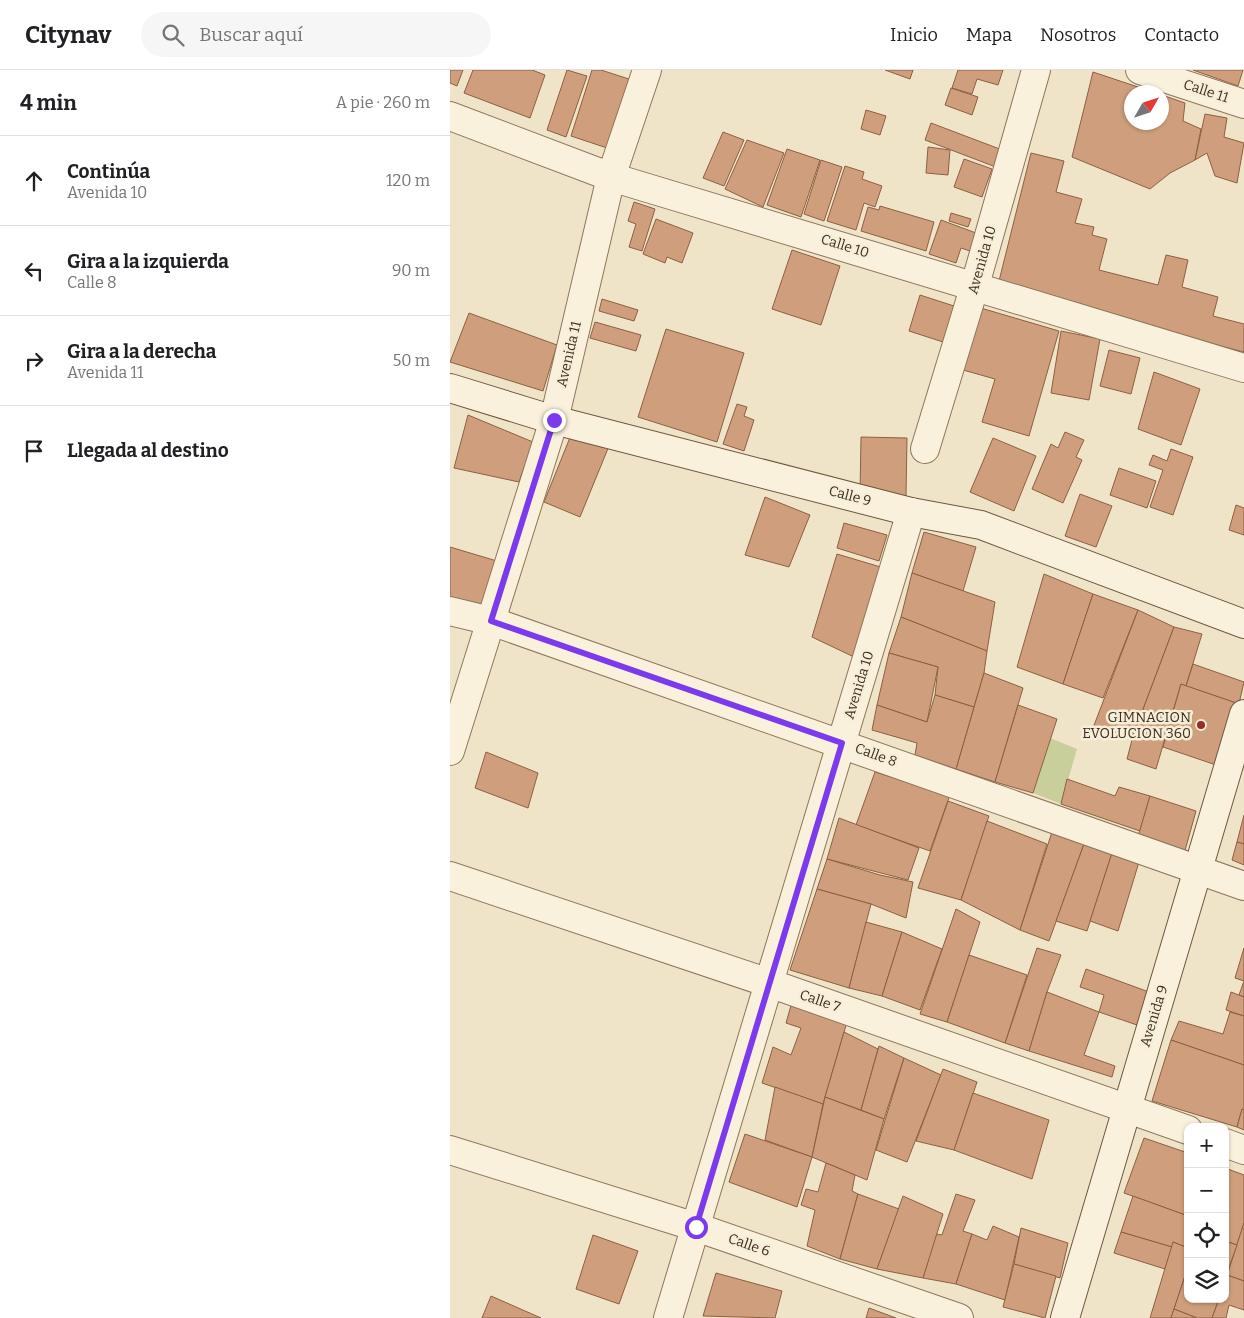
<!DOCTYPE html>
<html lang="es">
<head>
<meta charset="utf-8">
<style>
  :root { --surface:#fff; --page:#f6f6f6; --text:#202124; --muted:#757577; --line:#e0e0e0 }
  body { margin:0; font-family:Bitter,serif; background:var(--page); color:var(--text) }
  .controls { position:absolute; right:15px; bottom:15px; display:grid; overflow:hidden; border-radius:10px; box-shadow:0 1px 4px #0004 }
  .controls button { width:45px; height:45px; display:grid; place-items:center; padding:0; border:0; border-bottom:1px solid var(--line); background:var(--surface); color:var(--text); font:25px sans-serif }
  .compass { position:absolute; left:674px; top:15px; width:45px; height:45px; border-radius:50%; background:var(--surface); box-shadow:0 1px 4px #0004; rotate:51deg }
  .stop { position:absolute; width:15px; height:15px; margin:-11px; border:4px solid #7c3aed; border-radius:50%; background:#fff }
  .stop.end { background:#7c3aed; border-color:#fff; box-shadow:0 1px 5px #0008 }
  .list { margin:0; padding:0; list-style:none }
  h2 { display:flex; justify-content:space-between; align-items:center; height:65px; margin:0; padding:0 20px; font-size:21px }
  h2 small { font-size:16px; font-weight:400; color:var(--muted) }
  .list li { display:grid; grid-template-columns:32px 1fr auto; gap:15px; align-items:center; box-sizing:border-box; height:90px; padding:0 20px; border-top:1px solid var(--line) }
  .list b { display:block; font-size:19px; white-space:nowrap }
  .list p { margin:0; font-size:16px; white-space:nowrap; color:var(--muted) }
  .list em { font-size:16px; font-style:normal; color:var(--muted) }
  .icon { flex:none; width:28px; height:28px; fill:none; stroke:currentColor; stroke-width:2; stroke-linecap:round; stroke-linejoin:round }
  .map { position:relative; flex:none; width:794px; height:1248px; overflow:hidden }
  header { display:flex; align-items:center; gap:30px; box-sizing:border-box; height:70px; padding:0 25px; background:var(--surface); border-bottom:1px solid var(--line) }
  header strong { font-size:24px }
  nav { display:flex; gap:28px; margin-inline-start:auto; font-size:18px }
  .search { width:350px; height:45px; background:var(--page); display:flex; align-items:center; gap:12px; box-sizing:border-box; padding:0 18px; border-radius:28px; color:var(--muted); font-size:19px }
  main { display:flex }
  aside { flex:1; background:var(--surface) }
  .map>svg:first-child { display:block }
  .green { fill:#c9cf9b }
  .building { fill:#cf9f7d; stroke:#8d5f41 }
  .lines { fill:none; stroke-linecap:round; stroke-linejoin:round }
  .street-casing { stroke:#8d765c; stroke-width:30 }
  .secondary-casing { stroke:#6f573f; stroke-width:30 }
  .street { stroke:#faf1dc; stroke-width:28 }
  .secondary { stroke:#faf1dc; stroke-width:28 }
  .route { stroke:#7c3aed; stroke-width:6 }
  .poi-dot { fill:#9e2a2b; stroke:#f7eed8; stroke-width:2 }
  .labels { text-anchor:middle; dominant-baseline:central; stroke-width:5; stroke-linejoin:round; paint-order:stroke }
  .street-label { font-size:14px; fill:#3d2e20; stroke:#f7eed8 }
  .poi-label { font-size:14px; fill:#3d2e20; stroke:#f7eed8; text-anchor:end }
</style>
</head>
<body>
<header>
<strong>Citynav</strong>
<div class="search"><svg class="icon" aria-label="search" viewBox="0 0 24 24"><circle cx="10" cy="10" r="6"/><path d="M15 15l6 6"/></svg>Buscar aquí</div>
<nav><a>Inicio</a><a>Mapa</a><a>Nosotros</a><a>Contacto</a></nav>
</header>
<main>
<aside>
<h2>4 min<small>A pie · 260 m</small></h2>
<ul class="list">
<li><svg class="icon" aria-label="ahead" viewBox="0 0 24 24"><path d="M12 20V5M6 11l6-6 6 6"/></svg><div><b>Continúa</b><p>Avenida 10</p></div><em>120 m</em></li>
<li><svg class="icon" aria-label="left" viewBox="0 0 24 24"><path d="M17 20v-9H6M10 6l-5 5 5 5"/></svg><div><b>Gira a la izquierda</b><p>Calle 8</p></div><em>90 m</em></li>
<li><svg class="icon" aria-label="right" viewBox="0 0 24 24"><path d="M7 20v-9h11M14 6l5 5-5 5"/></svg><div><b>Gira a la derecha</b><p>Avenida 11</p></div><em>50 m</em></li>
<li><svg class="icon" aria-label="arrive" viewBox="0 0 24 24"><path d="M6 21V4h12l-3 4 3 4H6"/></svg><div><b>Llegada al destino</b></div></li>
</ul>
</aside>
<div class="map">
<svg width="794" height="1248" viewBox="0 0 794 1248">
  <rect width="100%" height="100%" fill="#f0e4c8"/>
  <!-- green -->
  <path class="green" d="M600 668 627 679 611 734 583 723Z"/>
  <!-- building -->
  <g class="building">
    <path d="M0 0H13L7 16 0 13Z"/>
    <path d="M23 0H82L95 5 80 48 14 23Z"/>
    <path d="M117 0 137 6 116 67 97 60Z"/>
    <path d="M142 0H151L182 10 160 79 121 66Z"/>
    <path d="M435 0H463L460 9Z"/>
    <path d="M508 0H553L548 15 527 9 522 24 502 18Z"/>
    <path d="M743 0H793L788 16Z"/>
    <path d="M643 2 703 22H682V52H712V25L735 33 733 51 751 59 745 90 720 103 700 119 622 87Z"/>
    <path d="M501 18 528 27 522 45 495 35Z"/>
    <path d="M416 40 436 46 430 65 411 59Z"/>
    <path d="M755 44 777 48 774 67 794 73 787 113 765 106 757 83 745 90Z"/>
    <path d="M481 53 555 81 551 99 475 70Z"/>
    <path d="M273 62 294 70 274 116 253 108Z"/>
    <path d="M297 70 334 83 313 137 275 119Z"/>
    <path d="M478 77 500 80 498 105 476 103Z"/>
    <path d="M337 79 370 90 351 147 317 135Z"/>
    <path d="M581 83 614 91 606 122 632 129 625 153 644 157 642 165 657 169 649 200 708 215 716 185 738 190 732 217 768 227 763 246 794 254V282L547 219Z"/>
    <path d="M514 89 542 99 532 127 504 117Z"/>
    <path d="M371 90 392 97 374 151 354 144Z"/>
    <path d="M395 96 414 102 412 109 432 116 425 137 414 133 406 160 377 151Z"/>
    <path d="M184 132 205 139 192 181 179 177 186 154 178 151Z"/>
    <path d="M430 136 484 152 476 181 411 161 418 137 429 140Z"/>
    <path d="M501 143 521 149 518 157 499 151Z"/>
    <path d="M206 149 243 163 232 193 217 187 215 193 193 184Z"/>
    <path d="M491 150 526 163 520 181 511 178 506 193 479 184Z"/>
    <path d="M342 180 390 196 371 255 322 239Z"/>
    <path d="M470 225 504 236 493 272 459 261Z"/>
    <path d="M152 229 188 240 184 251 149 241Z"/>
    <path d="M524 236 609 261 579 366 532 352 545 309 506 298Z"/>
    <path d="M19 243 107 275 93 321 0 292Z"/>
    <path d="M145 252 191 265 186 281 140 268Z"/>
    <path d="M216 259 294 283 267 372 188 347Z"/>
    <path d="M611 261 650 269 639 330 601 323Z"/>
    <path d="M659 280 690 288 681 324 650 316Z"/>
    <path d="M704 302 750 319 731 375 688 359Z"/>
    <path d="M287 334 297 337 294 346 304 350 294 381 273 374Z"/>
    <path d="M18 345 83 372 69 412 4 398Z"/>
    <path d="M615 362 634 370 626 387 632 390 613 433 582 419 601 374 608 378Z"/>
    <path d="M121 365 159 376 130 447 94 432Z"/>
    <path d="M411 367 457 368 456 426 410 424Z"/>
    <path d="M543 368 586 386 564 441 520 422Z"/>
    <path d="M721 379 743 387 723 445 700 437 713 400 699 395 703 385 717 391Z"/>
    <path d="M669 398 706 411 697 438 660 425Z"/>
    <path d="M630 424 662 436 646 477 615 466Z"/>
    <path d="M315 427 360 445 339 497 295 485Z"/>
    <path d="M786 435 794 438V465L779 460Z"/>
    <path d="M394 453 437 465 429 491 387 478Z"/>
    <path d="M474 462 526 477 513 521 462 503Z"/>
    <path d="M0 477 57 494 41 542 0 527Z"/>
    <path d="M387 484 434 498 404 587 362 567Z"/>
    <path d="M462 503 545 532 537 581 451 547Z"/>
    <path d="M594 504 643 524 613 614 567 597Z"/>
    <path d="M643 524 688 540 653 628 613 614Z"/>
    <path d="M688 540 724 557 683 666 643 658Z"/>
    <path d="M451 547 537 581 534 603 524 637 485 625 488 597 439 583Z"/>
    <path d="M724 557 752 564 736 616 731 614 706 699 677 689 683 666Z"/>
    <path d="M439 583 488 597 477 652 427 635Z"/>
    <path d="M743 594 794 612 789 634 736 616Z"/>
    <path d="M534 603 573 618 545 712 506 699Z"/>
    <path d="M731 614 789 634 772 697 713 677Z"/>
    <path d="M485 625 524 637 506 699 465 685 467 673 422 660 427 635 477 652Z"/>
    <path d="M568 635 607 649 583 723 545 712Z"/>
    <path d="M36 682 88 703 78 738 25 718Z"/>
    <path d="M425 702 457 712 460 706 501 722 480 781 406 755Z"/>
    <path d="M617 709 665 726 669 717 700 726 690 761 611 734Z"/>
    <path d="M700 726 746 741 734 784 687 770Z"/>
    <path d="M498 731 539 746 511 830 468 818Z"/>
    <path d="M794 745V774L787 772Z"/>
    <path d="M389 748 469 778 458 810 377 789Z"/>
    <path d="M537 751 597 774 570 860 511 830Z"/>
    <path d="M602 762 634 774 599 871 570 860Z"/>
    <path d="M787 772 794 774V795L782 790Z"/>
    <path d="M634 774 662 783 637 861 606 851Z"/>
    <path d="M662 783 689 792 668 861 640 851Z"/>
    <path d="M377 789 430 805 463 812 456 848 421 834 367 819Z"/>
    <path d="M367 819 421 834 399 918 340 900Z"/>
    <path d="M506 839 530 852 497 952 470 944Z"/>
    <path d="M416 852 452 862 432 926 399 918Z"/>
    <path d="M452 862 492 879 470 940 432 926Z"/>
    <path d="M587 878 611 885 597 922 579 981 555 973Z"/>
    <path d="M794 878V927L789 925 794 911 785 908Z"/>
    <path d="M519 885 577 905 555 973 497 952Z"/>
    <path d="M636 899 699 922 687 955 649 942 654 925 630 917Z"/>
    <path d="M597 922 649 942 634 985 665 996 662 1007 579 981Z"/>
    <path d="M781 922 794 927V946L776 940Z"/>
    <path d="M342 932 397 952 373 1034 312 1013 323 977 341 985 351 958 336 953Z"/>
    <path d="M780 942 794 946V995L721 970 729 951 773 964Z"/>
    <path d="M394 962 428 979 411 1040 375 1027Z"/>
    <path d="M721 970 794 995V1040L792 1039 787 1057 702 1031Z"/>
    <path d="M429 976 454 988 434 1049 411 1040Z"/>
    <path d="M454 988 491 1005 457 1092 426 1080Z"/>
    <path d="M493 999 527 1012 504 1080 466 1071Z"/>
    <path d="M325 1017 373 1034 362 1087 315 1070Z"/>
    <path d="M523 1023 599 1050 582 1109 504 1080Z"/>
    <path d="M375 1027 434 1049 417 1110 362 1087Z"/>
    <path d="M792 1039 794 1040V1060L787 1057Z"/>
    <path d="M295 1064 362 1087 347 1137 279 1112Z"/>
    <path d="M694 1068 738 1083V1146L674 1123Z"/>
    <path d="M376 1093 405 1105 402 1121 408 1124 390 1189 357 1176 365 1140 351 1135 356 1119 368 1122Z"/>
    <path d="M775 1098 794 1105V1153L787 1175 775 1171Z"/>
    <path d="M408 1124 449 1139 427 1199 390 1189Z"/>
    <path d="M506 1124 525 1130 513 1161 522 1164 506 1214 473 1208 486 1164 492 1165Z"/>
    <path d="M453 1126 493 1144 473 1208 427 1199Z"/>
    <path d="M683 1126 738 1146V1178L723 1172 722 1177 671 1162Z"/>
    <path d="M794 1153V1211L777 1205Z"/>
    <path d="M543 1156 569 1167 555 1230 506 1214 522 1164 537 1170Z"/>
    <path d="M571 1158 618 1173 610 1208 564 1194Z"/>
    <path d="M671 1162 722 1177 715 1199 664 1183Z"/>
    <path d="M143 1165 188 1181 169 1234 126 1219Z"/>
    <path d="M775 1171 787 1175 775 1209Z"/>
    <path d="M723 1172 738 1178V1197L721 1248H700Z"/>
    <path d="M564 1194 606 1206 595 1248 553 1237Z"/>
    <path d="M738 1197V1229H769L762 1248H747L724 1239Z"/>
    <path d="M266 1203 332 1221 325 1248 253 1246Z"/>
    <path d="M777 1205 794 1211V1240L779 1235 776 1248H762L769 1229H775Z"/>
    <path d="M41 1226 91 1248H32Z"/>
    <path d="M419 1238 446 1248H416Z"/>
    <path d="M724 1239 747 1248H721Z"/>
  </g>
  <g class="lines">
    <!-- street casing -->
    <g class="street-casing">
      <g id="street">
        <path d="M690 0 794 34"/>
        <path d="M0 46 161 107 794 298"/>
        <path d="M475 379 525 215 586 0"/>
        <path d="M0 541 41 551 794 816"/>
        <path d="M0 681 104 350 161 107 197 0"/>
        <path d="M0 806 319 913 738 1060"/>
        <path d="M775 1073 794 1080"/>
        <path d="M0 1080 246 1157 509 1248"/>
        <path d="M218 1248 461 442"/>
      </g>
    </g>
    <!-- secondary casing -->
    <g class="secondary-casing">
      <g id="secondary">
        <path d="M0 318 104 350 461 442 531 455 794 554"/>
        <path d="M615 1248 794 644"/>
      </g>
    </g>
    <!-- street -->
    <use href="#street" class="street"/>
    <!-- secondary -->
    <use href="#secondary" class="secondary"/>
  </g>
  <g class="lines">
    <!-- route -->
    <path class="route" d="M104 350 41 551 392 673 246 1157"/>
  </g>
  <!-- markers -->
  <circle class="poi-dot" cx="751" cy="655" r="5"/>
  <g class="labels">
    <!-- street labels -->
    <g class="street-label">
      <text transform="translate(756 21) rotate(18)">Calle 11</text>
      <text transform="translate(395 176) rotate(17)">Calle 10</text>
      <text transform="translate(532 190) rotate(-74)">Avenida 10</text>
      <text transform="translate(119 284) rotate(-77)">Avenida 11</text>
      <text transform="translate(400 426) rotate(15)">Calle 9</text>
      <text transform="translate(409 615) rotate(-73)">Avenida 10</text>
      <text transform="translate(426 685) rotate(20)">Calle 8</text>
      <text transform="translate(370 931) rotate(19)">Calle 7</text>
      <text transform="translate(704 946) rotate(-73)">Avenida 9</text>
      <text transform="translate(299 1175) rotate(19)">Calle 6</text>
    </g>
    <!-- poi labels -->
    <g class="poi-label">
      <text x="741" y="647">GIMNACION<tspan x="741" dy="16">EVOLUCION 360</tspan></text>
    </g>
  </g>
</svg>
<div class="controls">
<button>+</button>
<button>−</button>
<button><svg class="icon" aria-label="locate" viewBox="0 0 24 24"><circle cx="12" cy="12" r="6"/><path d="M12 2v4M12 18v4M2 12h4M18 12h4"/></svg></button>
<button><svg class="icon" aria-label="layers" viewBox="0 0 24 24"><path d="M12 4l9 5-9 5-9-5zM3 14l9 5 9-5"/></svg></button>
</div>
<svg class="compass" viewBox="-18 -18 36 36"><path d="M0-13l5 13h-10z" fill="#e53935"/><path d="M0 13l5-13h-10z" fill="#757577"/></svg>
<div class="stop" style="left:246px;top:1157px"></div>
<div class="stop end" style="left:104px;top:350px"></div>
</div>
</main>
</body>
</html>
